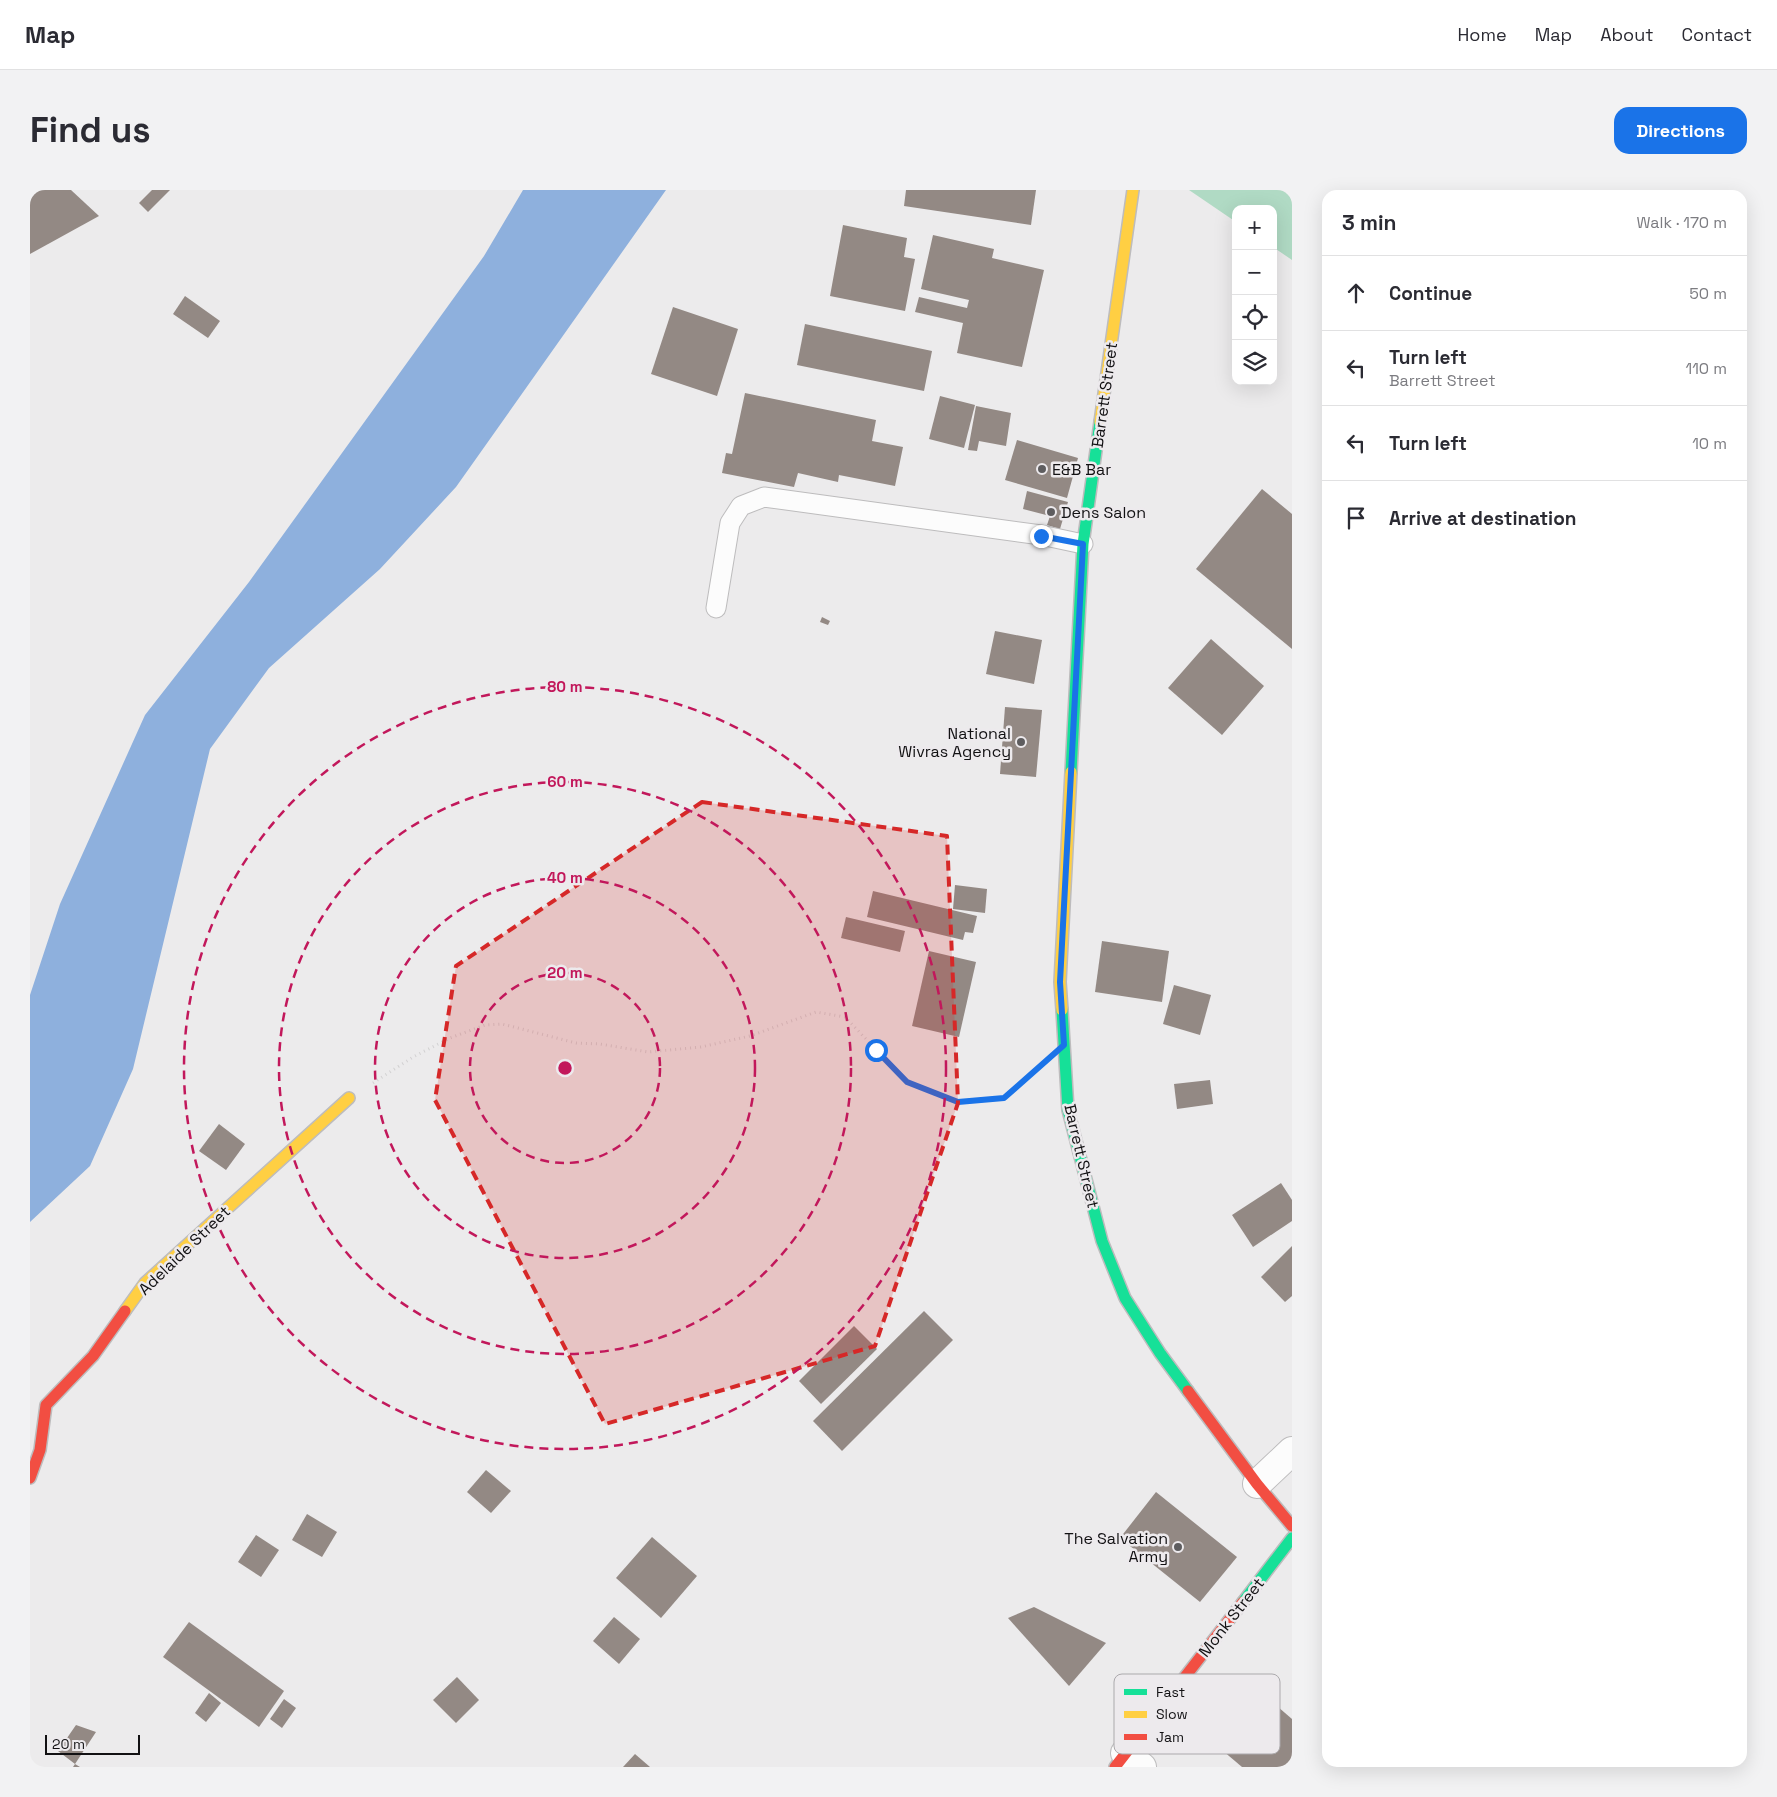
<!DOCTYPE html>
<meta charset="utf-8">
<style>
body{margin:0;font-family:"Space Grotesk",sans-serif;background:#f2f2f3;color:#2b2b33}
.controls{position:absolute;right:15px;top:15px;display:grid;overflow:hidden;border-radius:10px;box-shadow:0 5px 20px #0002}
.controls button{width:45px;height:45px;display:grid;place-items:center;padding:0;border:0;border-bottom:1px solid #e1e1e2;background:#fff;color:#2b2b33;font:25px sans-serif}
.scale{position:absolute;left:15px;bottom:12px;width:95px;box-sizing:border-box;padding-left:5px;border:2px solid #121113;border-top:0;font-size:14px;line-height:18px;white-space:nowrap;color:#121113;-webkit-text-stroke:4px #edeaed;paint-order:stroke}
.stop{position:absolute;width:15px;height:15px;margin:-11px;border:4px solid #1a73e8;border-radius:50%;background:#fff}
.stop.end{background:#1a73e8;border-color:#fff;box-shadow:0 1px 5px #0008}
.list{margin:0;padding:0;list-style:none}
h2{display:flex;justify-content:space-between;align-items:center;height:65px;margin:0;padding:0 20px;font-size:21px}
h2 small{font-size:16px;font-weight:400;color:#7c7c81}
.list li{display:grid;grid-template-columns:32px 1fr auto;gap:15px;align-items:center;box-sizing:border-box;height:75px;padding:0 20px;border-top:1px solid #e1e1e2}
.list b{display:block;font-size:19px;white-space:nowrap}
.list p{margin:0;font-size:16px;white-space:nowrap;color:#7c7c81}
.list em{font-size:16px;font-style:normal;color:#7c7c81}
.icon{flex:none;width:28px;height:28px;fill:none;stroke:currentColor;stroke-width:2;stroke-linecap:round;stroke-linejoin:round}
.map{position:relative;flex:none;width:1262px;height:1577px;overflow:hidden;border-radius:15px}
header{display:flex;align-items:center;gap:30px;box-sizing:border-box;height:70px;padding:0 25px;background:#fff;border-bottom:1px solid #e1e1e2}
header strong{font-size:24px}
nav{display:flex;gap:28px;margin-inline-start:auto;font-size:18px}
.intro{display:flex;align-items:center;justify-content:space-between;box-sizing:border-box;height:120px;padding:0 30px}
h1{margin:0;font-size:35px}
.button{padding:12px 22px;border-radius:15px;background:#1a73e8;color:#fff;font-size:18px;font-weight:700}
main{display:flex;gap:30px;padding:0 30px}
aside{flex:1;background:#fff;border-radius:15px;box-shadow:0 5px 20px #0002}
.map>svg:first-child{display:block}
</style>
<header>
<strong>Map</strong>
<nav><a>Home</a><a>Map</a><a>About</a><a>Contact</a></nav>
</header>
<div class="intro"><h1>Find us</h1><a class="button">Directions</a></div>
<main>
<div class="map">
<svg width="1262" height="1577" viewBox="0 0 1262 1577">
<rect width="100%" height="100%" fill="#ecebec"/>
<polygon fill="#b0dac4" points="1159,0 1262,0 1262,70 1243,57 1243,19 1206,19 1206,32"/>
<polygon fill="#8eb0dd" points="493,0 636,0 426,297 350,379 239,478 180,559 103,879 60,976 0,1032 0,805 30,714 115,525 219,392 454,66"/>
<g fill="#938984">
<polygon points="0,0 41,0 69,26 0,64"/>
<polygon points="122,0 140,0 118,22 109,13"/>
<polygon points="876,0 1006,0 1001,35 874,16"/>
<polygon points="813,35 877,48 874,67 885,69 875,121 800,106"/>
<polygon points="903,45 964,59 962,68 1014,80 992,177 927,163 933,133 885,122 889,107 937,118 939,110 891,99"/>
<polygon points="155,106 190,131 178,148 143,124"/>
<polygon points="643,117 708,139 687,206 621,184"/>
<polygon points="775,134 902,161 894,201 767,175"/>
<polygon points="715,203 846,230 842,251 873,257 865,296 809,285 808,292 768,283 764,297 692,283 696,263 702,264"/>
<polygon points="910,206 945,215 934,258 899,249"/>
<polygon points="946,216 981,223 976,256 949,251 947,261 938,260"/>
<polygon points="987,250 1048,268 1037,308 975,290"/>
<polygon points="1232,299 1262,324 1262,459 1166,379"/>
<polygon points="997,301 1038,312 1030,339 1017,335 1020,326 993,319"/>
<polygon points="792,427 800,431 798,435 790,432"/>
<polygon points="965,441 1012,450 1004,494 956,484"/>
<polygon points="1181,449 1234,496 1192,545 1138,498"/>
<polygon points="975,517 1012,520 1006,587 970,584"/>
<polygon points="925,695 957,699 955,723 923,719"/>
<polygon points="843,701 947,726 943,743 935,742 933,750 837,727"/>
<polygon points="816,727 875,741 870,762 811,748"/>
<polygon points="1072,751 1139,761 1132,812 1065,802"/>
<polygon points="899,761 946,772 929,847 882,836"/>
<polygon points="1144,795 1181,805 1170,845 1133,834"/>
<polygon points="1180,890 1183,914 1147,919 1144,894"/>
<polygon points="189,934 215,954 196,980 169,961"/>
<polygon points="1251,993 1262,1010 1262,1031 1223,1057 1202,1025"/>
<polygon points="1262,1056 1262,1106 1255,1112 1231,1087"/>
<polygon points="894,1121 923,1150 812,1261 783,1231"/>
<polygon points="824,1136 847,1159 791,1214 769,1191"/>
<polygon points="456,1280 481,1301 461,1323 437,1302"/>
<polygon points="1126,1302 1207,1367 1170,1412 1090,1348"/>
<polygon points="277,1324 307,1342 292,1367 262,1350"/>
<polygon points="226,1345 249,1360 231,1387 208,1372"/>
<polygon points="622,1347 667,1386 631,1428 586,1388"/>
<polygon points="1004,1417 1076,1453 1039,1496 978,1428"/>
<polygon points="584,1427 610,1449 589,1474 563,1451"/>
<polygon points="159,1432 254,1501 229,1537 133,1467"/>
<polygon points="1210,1484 1262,1529 1262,1577 1212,1577 1166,1538"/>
<polygon points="427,1487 449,1510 426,1533 403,1510"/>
<polygon points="179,1503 191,1513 176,1532 165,1523"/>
<polygon points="254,1509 266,1518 252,1538 240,1529"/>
<polygon points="46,1535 66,1542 45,1574 50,1577 43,1577 45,1574 28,1561"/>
<polygon points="605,1564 620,1577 593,1577"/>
</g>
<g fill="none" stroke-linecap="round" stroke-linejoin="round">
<g stroke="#bdbcbd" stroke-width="21">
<polyline id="lane" points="686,418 700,333 711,316 734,307 1011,345 1053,354"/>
</g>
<g stroke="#bdbcbd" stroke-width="30">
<g id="street">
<polyline points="1227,1294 1262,1261"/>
<polyline points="1095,1563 1112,1577"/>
</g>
</g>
<g stroke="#bdbcbd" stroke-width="14">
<g id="fast">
<polyline points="1041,582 1053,354 1070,232"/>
<polyline points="1032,820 1038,920 1072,1051 1095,1108 1130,1163 1158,1201"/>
<polyline points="1213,1412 1262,1348"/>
</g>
</g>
<g stroke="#bdbcbd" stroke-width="14">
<g id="slow">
<polyline points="1070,232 1103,0"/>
<polyline points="1032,820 1030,792 1041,582"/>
<polyline points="95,1121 115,1093 319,908"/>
</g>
</g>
<g stroke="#bdbcbd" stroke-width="14">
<g id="jam">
<polyline points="1158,1201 1227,1294 1262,1336"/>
<polyline points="0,1288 10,1260 16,1215 63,1166 95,1121"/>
<polyline points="1085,1577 1213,1412"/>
</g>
</g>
<polyline stroke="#d2d1d2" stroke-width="3" stroke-dasharray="1 4" stroke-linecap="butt" points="343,893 383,867 420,848 455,835 472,834 546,853 570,854 618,862 671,857 720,846 786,822 815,827 877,892 928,912 974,908 1006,880"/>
<use href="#lane" stroke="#fcfcfc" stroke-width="19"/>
<use href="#street" stroke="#fcfcfc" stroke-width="28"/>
<use href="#fast" stroke="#16e098" stroke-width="11"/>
<use href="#slow" stroke="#ffcf43" stroke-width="11"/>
<use href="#jam" stroke="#f24e42" stroke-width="11"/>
</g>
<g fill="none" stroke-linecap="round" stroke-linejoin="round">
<polyline stroke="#1a73e8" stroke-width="6" points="846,860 877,892 928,912 974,908 1034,855 1030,792 1053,354 1011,346"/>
</g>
<path fill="#d62828" fill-opacity="0.2" stroke="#d62828" stroke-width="4" stroke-dasharray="10 6" stroke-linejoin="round" d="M 672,612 L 917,646 L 928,913 L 845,1156 L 575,1234 L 405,910 L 426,776 Z"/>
<g fill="none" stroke="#c2185b" stroke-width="2.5" stroke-dasharray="9 6">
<circle cx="535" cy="878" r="95"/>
<circle cx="535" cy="878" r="190"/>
<circle cx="535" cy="878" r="286"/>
<circle cx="535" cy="878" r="381"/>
</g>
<g fill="#5e5d5f" stroke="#edeaed" stroke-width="2">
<circle cx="1012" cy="279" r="5"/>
<circle cx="1021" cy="322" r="5"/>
<circle cx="991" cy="552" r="5"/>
<circle cx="1148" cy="1357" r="5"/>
</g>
<g text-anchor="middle" stroke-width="5" stroke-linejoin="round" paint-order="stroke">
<g font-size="16" fill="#121113" stroke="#edeaed">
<text transform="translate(1074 205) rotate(-82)" y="6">Barrett Street</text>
<text transform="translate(1052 966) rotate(77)" y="6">Barrett Street</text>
<text transform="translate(154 1060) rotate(-44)" y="6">Adelaide Street</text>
<text transform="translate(1201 1427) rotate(-52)" y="6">Monk Street</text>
</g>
<g font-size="16" fill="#121113" stroke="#edeaed" text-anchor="start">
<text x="1022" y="285">E&amp;B Bar</text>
<text x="1031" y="328">Dens Salon</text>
<text x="981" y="549" text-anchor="end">National<tspan x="981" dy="18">Wivras Agency</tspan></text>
<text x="1138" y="1354" text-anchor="end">The Salvation<tspan x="1138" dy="18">Army</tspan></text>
</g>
</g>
<rect x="1084" y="1484" width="166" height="80" rx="8" fill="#edeaed" stroke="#aba9ac" stroke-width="1"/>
<rect x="1094" y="1499" width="23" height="6" fill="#16e098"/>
<rect x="1094" y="1521" width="23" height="7" fill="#ffcf43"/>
<rect x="1094" y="1544" width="23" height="6" fill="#f24e42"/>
<g font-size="14" fill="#121113">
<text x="1126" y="1507">Fast</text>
<text x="1126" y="1529">Slow</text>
<text x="1126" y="1552">Jam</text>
</g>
<circle cx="535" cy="878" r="8" fill="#c2185b" stroke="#edeaed" stroke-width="2.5"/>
<g font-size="15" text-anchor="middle" font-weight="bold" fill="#c2185b" stroke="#edeaed" stroke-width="5" stroke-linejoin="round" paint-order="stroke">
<text x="535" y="502">80 m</text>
<text x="535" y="597">60 m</text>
<text x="535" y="693">40 m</text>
<text x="535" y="788">20 m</text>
</g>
</svg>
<div class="controls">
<button>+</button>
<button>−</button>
<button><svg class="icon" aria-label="locate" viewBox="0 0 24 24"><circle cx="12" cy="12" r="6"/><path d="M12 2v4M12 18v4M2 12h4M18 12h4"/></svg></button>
<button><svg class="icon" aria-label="layers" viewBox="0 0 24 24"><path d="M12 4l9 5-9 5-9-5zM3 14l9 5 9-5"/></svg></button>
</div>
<div class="scale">20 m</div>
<div class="stop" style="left:846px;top:860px"></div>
<div class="stop end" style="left:1011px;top:346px"></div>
</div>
<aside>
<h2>3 min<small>Walk · 170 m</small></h2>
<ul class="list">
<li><svg class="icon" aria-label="ahead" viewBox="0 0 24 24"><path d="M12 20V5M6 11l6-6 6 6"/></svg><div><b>Continue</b></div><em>50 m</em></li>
<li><svg class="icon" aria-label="left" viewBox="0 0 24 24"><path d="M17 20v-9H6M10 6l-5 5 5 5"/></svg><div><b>Turn left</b><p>Barrett Street</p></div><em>110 m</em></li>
<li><svg class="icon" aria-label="left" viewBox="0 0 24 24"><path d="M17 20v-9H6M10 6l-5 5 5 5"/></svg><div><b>Turn left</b></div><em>10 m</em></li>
<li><svg class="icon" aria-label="arrive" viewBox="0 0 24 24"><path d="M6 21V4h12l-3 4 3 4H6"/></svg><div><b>Arrive at destination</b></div></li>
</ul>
</aside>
</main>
